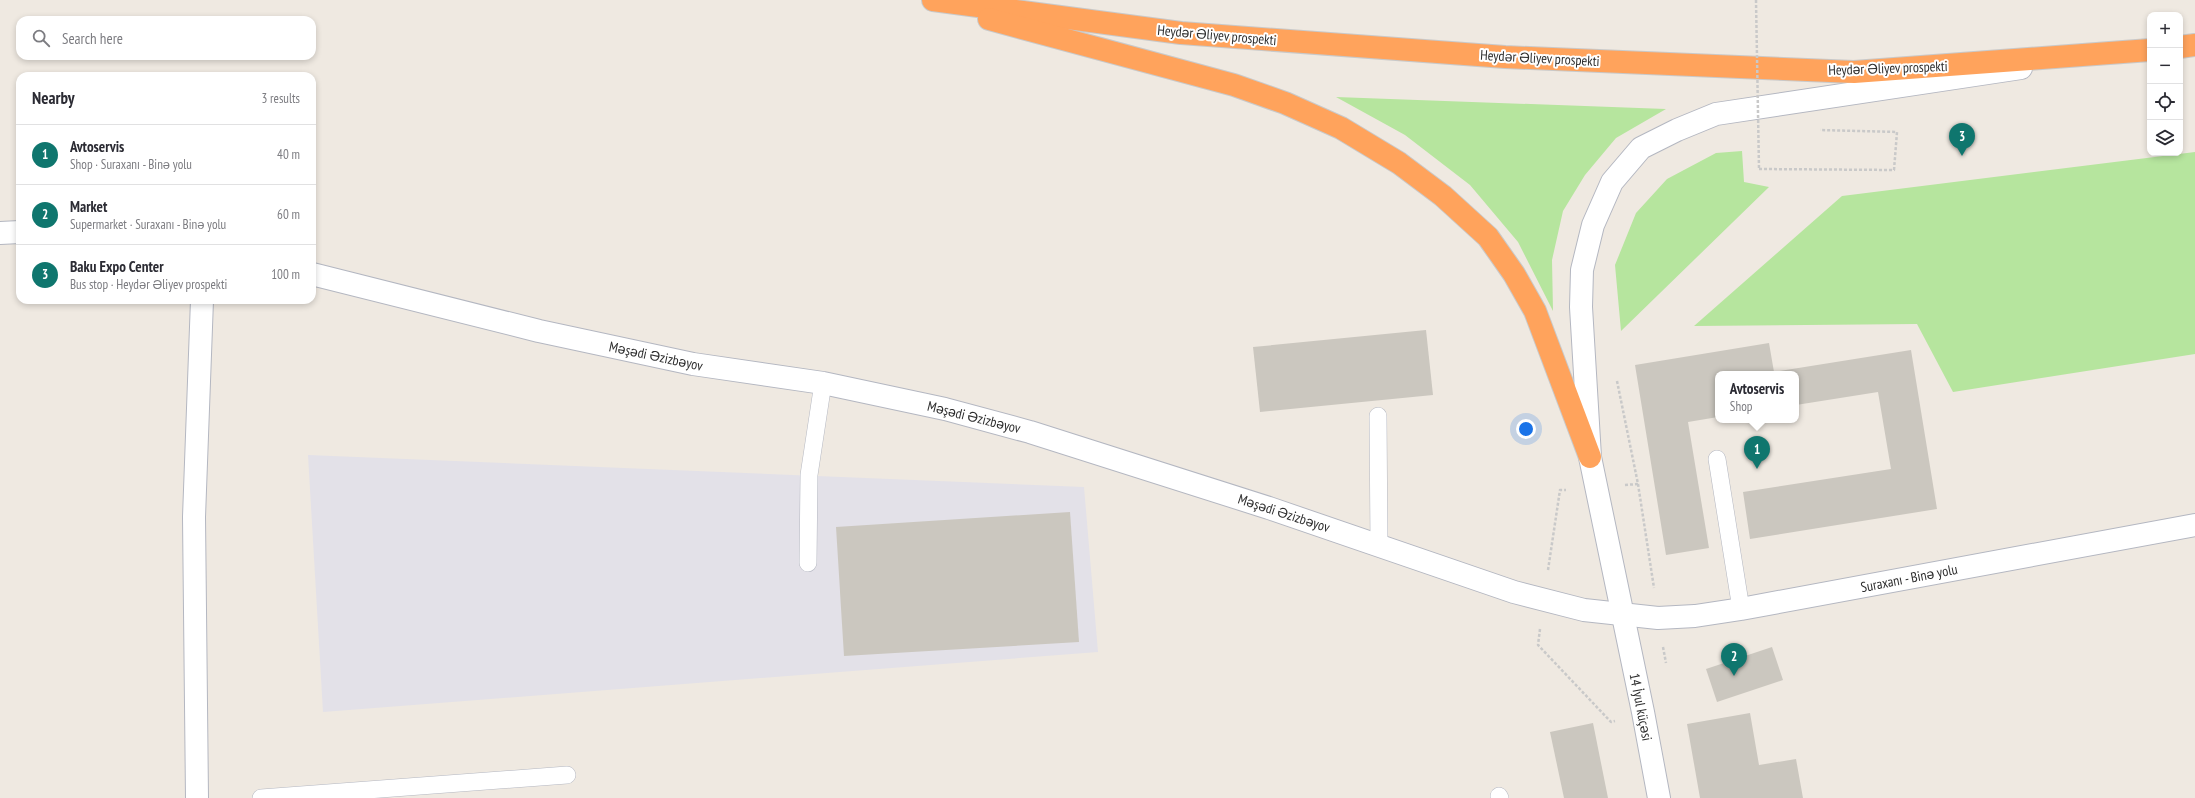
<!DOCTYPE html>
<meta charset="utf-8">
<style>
body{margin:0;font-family:"PT Sans Narrow",sans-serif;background:#f7f7f7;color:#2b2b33}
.controls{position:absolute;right:12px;top:12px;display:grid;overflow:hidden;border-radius:8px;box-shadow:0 2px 6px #0003}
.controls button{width:36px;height:36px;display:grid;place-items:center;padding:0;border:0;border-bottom:1px solid #e1e1e2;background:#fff;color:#2b2b33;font:20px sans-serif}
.you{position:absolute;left:1526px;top:429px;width:14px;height:14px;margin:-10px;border:3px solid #fff;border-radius:50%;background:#1a73e8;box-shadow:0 0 0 6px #1a73e833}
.badge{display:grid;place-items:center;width:26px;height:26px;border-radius:50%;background:#0f766e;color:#fff;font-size:13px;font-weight:700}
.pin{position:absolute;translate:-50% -33px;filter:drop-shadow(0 1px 2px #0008)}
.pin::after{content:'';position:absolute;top:21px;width:14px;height:12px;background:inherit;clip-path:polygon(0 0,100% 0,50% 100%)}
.popup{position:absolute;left:1715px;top:371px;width:84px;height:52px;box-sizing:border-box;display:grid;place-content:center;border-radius:8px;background:#fff;filter:drop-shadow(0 1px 3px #0005);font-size:13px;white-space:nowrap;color:#7c7c81}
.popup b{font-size:15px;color:#2b2b33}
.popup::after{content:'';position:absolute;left:50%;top:100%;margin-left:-8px;border:8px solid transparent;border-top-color:#fff}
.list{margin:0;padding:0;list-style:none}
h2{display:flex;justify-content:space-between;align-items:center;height:52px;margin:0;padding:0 16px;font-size:17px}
h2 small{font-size:13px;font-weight:400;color:#7c7c81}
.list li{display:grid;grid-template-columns:26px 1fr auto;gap:12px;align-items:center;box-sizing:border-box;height:60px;padding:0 16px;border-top:1px solid #e1e1e2}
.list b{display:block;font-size:15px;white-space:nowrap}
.list p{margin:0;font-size:13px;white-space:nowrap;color:#7c7c81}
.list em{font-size:13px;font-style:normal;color:#7c7c81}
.icon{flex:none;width:22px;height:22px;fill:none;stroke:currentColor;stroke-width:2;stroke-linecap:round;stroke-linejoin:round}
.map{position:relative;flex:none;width:2195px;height:798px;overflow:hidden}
.search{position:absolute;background:#fff;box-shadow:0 2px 6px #0003;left:16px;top:16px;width:300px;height:44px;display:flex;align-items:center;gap:10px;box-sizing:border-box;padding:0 14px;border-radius:12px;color:#7c7c81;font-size:15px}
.panel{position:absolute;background:#fff;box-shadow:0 2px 6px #0003;left:16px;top:72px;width:300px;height:232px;border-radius:12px}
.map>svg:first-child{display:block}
</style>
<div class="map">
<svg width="2195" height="798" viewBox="0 0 2195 798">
<rect width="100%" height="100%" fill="#efe9e1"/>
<polygon fill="#e3e1e8" points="308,455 1084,487 1098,652 323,712"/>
<g fill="#b6e59e">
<polygon points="1336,97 1666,109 1616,138 1585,175 1563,211 1552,260 1553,311 1518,242 1470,185 1405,135"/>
<polygon points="1742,151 1744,182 1769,187 1621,331 1615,265 1636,213 1667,179 1716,153"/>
<polygon points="2195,152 2195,354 1953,392 1917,324 1694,326 1842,196"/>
</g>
<g fill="#cbc7bf">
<polygon points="1426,330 1433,395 1260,412 1253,347"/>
<polygon points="1769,343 1774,372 1911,350 1937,509 1750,539 1743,492 1891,469 1878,392 1796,405 1796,374 1718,374 1718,417 1688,422 1709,548 1666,555 1635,365"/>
<polygon points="1070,512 1079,642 844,656 836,527"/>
<polygon points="1772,647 1783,680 1717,702 1706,669"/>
<polygon points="1750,713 1759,765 1796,759 1803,798 1700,798 1687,724"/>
<polygon points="1593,723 1608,798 1564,798 1550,732"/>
</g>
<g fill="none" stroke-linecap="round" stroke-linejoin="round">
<g stroke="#b4b7c1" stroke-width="18">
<g id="service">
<polyline points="1378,416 1379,545"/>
<polyline points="1717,459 1741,609"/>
<polyline points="808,563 809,475 823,383"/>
<polyline points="1499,796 1500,798"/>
<polyline points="261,798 567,775"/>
</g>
</g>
<g stroke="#b4b7c1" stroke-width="24">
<polyline id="minor" points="197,798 194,517 202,300"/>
</g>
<g stroke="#b4b7c1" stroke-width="24">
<g id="tertiary">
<polyline points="0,233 20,232"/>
<polyline points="312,274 539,331 693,364 823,383 945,409 1030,432 1269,508 1514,592 1584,610 1658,618 1695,616 1741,609 2195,525"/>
<polyline points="1659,798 1643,712 1590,457 1581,307 1582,270 1593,225 1612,182 1641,148 1677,130 1716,114 2021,68"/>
</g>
</g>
<g stroke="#c9c9c9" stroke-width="24">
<g id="motorway">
<polyline points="933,0 1181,33 1505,57 1854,72 2150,50"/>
<polyline points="989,19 1234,85 1285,103 1341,128 1399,163 1443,196 1488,237 1514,274 1535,311 1590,457"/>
<polyline points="2180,47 2195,45"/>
</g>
</g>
<g stroke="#c9c9c9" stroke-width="2.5" stroke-dasharray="3 2" stroke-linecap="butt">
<polyline points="1759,169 1894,170 1897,132 1820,130"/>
<polyline points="1617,381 1638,484 1654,588"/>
<polyline points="1625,485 1638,484"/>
<polyline points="1548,570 1560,490 1566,490"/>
<polyline points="1540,629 1538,645 1611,722 1615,721"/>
<polyline points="1663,647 1666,663"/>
</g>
<use href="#service" stroke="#fff" stroke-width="17"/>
<use href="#minor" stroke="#fff" stroke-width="22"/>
<use href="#tertiary" stroke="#fff" stroke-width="22"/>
<use href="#motorway" stroke="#ffa35c" stroke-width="22"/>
<polyline stroke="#c9c9c9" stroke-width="2.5" stroke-dasharray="3 2" stroke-linecap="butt" points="1756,0 1759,169"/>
</g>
<g text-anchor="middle" stroke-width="4" stroke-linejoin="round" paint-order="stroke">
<g font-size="14" fill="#2e2e2e" stroke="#fff">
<text transform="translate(1217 35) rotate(5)" y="5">Heydər Əliyev prospekti</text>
<text transform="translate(1540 58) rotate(3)" y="5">Heydər Əliyev prospekti</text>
<text transform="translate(1888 68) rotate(-2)" y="5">Heydər Əliyev prospekti</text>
<text transform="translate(656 356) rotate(12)" y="5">Məşədi Əzizbəyov</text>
<text transform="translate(974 417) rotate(14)" y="5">Məşədi Əzizbəyov</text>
<text transform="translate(1284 513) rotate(18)" y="5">Məşədi Əzizbəyov</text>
<text transform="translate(1909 578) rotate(-11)" y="5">Suraxanı - Binə yolu</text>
<text transform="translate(1641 707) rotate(79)" y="5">14 İyul küçəsi</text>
</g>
</g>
</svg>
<div class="controls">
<button>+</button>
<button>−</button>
<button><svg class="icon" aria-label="locate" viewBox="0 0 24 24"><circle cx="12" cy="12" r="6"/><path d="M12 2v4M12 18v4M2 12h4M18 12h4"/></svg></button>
<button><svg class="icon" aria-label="layers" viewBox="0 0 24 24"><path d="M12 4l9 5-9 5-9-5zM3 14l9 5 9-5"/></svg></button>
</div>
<div class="you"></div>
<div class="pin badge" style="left:1757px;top:469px">1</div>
<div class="popup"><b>Avtoservis</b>Shop</div>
<div class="pin badge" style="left:1734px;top:676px">2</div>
<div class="pin badge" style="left:1962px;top:156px">3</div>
<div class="search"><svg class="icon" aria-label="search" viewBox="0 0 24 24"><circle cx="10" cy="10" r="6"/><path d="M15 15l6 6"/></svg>Search here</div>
<section class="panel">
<h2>Nearby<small>3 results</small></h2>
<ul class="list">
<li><span class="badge">1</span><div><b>Avtoservis</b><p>Shop · Suraxanı - Binə yolu</p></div><em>40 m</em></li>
<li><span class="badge">2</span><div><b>Market</b><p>Supermarket · Suraxanı - Binə yolu</p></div><em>60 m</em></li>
<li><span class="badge">3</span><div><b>Baku Expo Center</b><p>Bus stop · Heydər Əliyev prospekti</p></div><em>100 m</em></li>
</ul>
</section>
</div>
